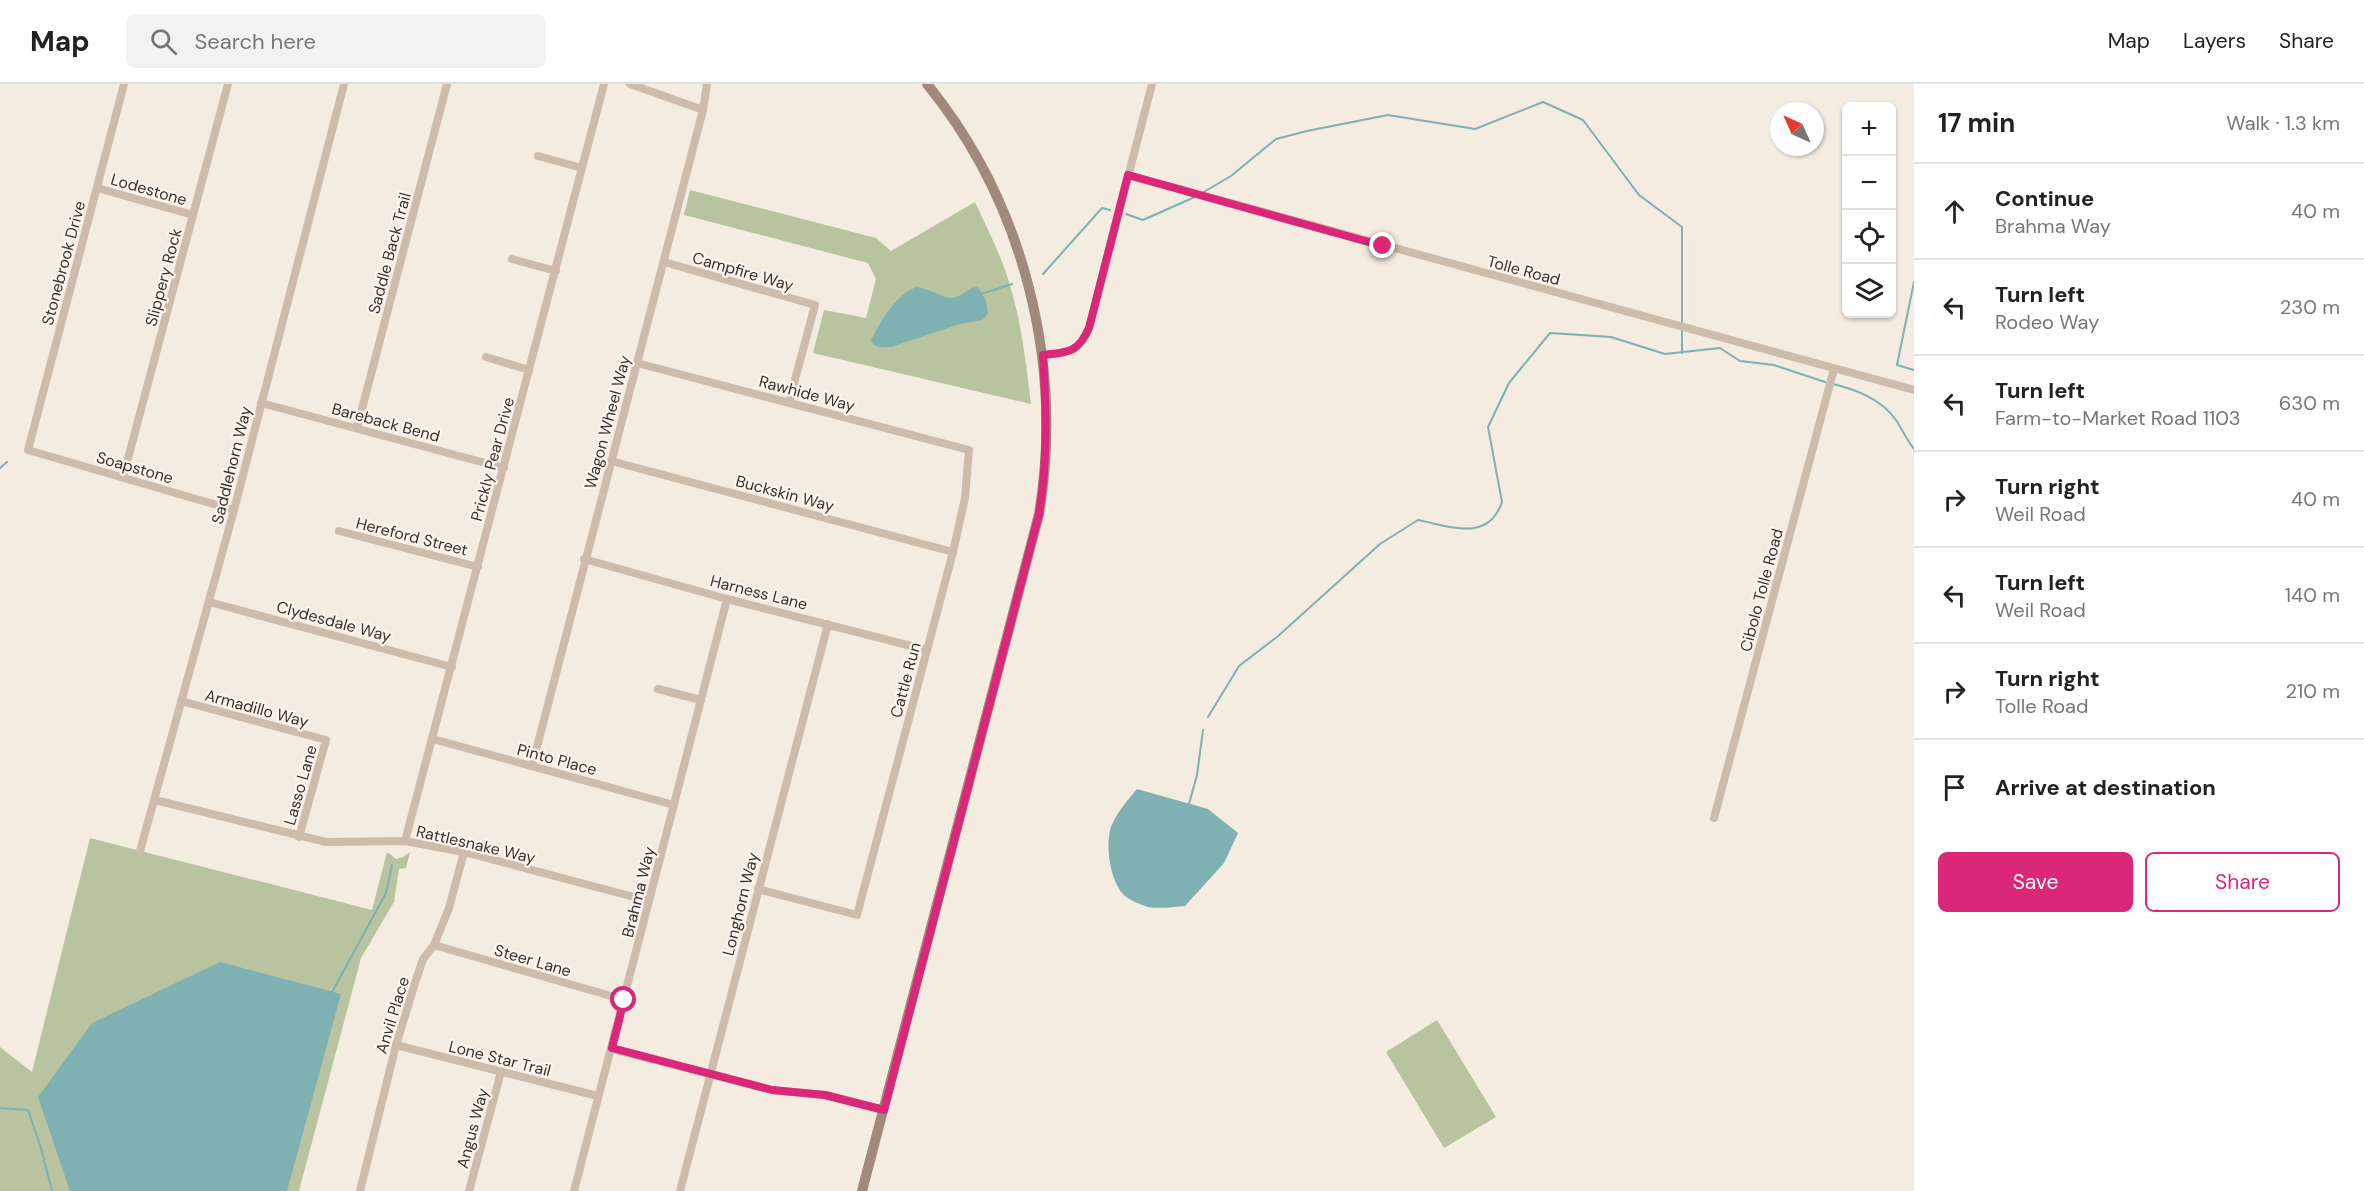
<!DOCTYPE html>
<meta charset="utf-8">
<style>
body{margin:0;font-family:"DM Sans",sans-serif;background:#f2f2f2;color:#222}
.controls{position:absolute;right:18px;top:18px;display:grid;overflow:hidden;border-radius:9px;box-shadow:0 2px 4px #0004}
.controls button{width:54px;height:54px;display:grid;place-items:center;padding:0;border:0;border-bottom:2px solid #e0e0e0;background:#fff;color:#222;font:30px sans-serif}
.compass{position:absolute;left:1770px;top:18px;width:54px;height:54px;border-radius:50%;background:#fff;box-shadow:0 2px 4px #0004;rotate:315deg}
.stop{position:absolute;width:18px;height:18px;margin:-14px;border:4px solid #db2777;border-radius:50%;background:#fff}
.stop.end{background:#db2777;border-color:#fff;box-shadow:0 2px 6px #0008}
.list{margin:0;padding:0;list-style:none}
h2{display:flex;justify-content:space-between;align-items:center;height:78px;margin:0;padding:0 24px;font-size:26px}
h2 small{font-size:20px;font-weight:400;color:#767676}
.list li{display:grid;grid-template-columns:39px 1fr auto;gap:18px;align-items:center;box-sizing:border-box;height:96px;padding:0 24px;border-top:2px solid #e0e0e0}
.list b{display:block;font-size:22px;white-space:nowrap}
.list p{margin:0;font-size:20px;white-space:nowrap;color:#767676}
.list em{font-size:20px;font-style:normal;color:#767676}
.actions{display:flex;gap:12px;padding:18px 24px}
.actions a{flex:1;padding:14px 0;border:2px solid #db2777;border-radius:9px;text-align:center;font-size:21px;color:#db2777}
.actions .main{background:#db2777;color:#fff}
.icon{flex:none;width:33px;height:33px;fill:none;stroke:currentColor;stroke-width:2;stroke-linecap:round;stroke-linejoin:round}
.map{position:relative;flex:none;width:1914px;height:1107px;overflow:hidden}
header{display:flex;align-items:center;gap:36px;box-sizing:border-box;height:84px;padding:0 30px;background:#fff;border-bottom:2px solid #e0e0e0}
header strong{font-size:28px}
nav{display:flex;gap:33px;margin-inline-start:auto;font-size:21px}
.search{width:420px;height:54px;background:#f2f2f2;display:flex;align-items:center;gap:15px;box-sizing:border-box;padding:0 21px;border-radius:9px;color:#767676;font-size:22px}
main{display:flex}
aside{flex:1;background:#fff}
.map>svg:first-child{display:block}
</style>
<header>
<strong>Map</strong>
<div class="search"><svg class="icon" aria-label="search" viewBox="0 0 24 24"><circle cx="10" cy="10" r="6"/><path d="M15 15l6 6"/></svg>Search here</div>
<nav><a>Map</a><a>Layers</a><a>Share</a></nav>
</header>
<main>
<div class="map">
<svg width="1914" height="1107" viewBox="0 0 1914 1107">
<rect width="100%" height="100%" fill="#f4ebe1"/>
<g fill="#b8c4a0">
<path d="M 690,106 L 876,154 L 891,167 L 975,118 C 988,146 1003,175 1011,205 C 1022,242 1026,281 1031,320 L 813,269 L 824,226 L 866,234 L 876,195 L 868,179 L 684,131 Z"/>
<polygon points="90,754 372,826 387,768 396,775 403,773 410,768 406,784 399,785 394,818 361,874 299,1107 0,1107 0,963 32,988"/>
<polygon points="1437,936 1496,1033 1444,1064 1386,968"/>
</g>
<g fill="#7fb0b2">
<path d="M 916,203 C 929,204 945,215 952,214 C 963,213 967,203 978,203 L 986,217 L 988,230 L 982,236 L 960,240 L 891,263 L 878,263 L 873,260 L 871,256 C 883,234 893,214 916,203 Z"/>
<path d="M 1137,705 L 1208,725 L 1238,749 L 1224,779 L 1185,822 C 1173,823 1160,825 1148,823 C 1141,821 1127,815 1123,810 C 1110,796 1105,761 1111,743 C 1117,728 1127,717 1137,705 Z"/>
<polygon points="220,878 341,910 287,1107 70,1107 38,1013 92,939"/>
</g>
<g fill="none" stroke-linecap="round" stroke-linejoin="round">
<g stroke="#7fb0b2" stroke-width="2">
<polyline points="1202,109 1231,92 1276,55 1307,47 1388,31 1475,45 1543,18 1583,36 1639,111 1682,143 1682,269"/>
<polyline points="1126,130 1143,136 1197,112"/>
<polyline points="1043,190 1102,124 1110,126"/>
<polyline points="1914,198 1897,281 1914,286"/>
<polyline points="981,210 1012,200"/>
<path d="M 1833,300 C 1857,306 1881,315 1896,336 C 1902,345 1907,356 1914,365"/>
<polyline points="0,384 7,378"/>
<path d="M 1208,633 L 1239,582 L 1277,553 L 1380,460 L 1418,436 C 1449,442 1488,459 1502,418 L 1488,343 L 1509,299 L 1550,249 L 1611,253 L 1665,270 L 1720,264 L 1740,277 L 1774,281 L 1828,299"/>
<polyline points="1189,720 1197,691 1203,646"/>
<polyline points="331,910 386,809 392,781"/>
<polyline points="0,1024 28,1026 41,1064 52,1107"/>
</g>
<g stroke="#cdbbac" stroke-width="8">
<polyline points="124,0 28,366 234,426"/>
<polyline points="630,0 703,26"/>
<polyline points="538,72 582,84"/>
<polyline points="1128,91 1914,306"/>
<polyline points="97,104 193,131"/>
<polyline points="512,175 556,187"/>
<polyline points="664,178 815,221 789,318"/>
<path d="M 1043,271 C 1068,268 1078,269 1089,244 L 1152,0"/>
<polyline points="486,273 529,286"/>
<polyline points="637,279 969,366 965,414 953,468 857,831 758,805"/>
<polyline points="261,319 504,384"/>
<polyline points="357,344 447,0"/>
<polyline points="611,377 953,468"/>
<polyline points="123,393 228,0"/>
<polyline points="339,447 478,483"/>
<polyline points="584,475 727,515 927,566"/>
<polyline points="209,518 452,583"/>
<polyline points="658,605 701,616"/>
<polyline points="181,617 326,656 299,753"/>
<polyline points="433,655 674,721"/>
<polyline points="532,682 703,26 707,0"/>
<polyline points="155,716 326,758 405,757 464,768 649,817"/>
<polyline points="1714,734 1834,285"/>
<polyline points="405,757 604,0"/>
<polyline points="140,767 234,426 344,0"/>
<polyline points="434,861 625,916"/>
<polyline points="396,961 598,1012"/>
<polyline points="612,965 772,1006 825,1011 884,1026"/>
<polyline points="360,1107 396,961 415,899 423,875 434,861 449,824 464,768"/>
<polyline points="469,1107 501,988"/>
<polyline points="574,1107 727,515"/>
<polyline points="680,1107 828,540"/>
</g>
<path stroke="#a18a7d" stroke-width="10" d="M 862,1107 L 1039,430 C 1064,279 1024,119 927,0"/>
</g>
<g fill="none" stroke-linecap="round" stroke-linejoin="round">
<path stroke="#db2777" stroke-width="8" d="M 624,916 L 612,964 L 772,1006 L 825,1011 L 884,1026 L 1039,430 C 1048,377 1046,324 1043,271 C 1068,268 1078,269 1089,244 L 1128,91 L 1383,162"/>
</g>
<g text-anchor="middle" stroke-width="4.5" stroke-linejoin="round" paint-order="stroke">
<g font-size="16" fill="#3b302b" stroke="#fbf5ee">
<text transform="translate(149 105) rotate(16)" y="6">Lodestone</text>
<text transform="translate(389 169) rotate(-75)" y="6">Saddle Back Trail</text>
<text transform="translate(63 179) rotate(-75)" y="6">Stonebrook Drive</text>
<text transform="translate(1524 186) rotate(15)" y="6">Tolle Road</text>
<text transform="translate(743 187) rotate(16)" y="6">Campfire Way</text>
<text transform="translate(163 193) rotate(-75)" y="6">Slippery Rock</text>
<text transform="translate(807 309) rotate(15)" y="6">Rawhide Way</text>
<text transform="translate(386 338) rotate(15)" y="6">Bareback Bend</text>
<text transform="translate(607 338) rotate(-75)" y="6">Wagon Wheel Way</text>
<text transform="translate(492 375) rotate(-75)" y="6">Prickly Pear Drive</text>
<text transform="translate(231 381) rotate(-76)" y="6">Saddlehorn Way</text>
<text transform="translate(135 383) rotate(16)" y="6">Soapstone</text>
<text transform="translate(785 409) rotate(15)" y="6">Buckskin Way</text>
<text transform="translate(412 452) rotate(14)" y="6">Hereford Street</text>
<text transform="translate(1761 506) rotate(-75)" y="6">Cibolo Tolle Road</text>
<text transform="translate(759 508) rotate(14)" y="6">Harness Lane</text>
<text transform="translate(334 537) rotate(15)" y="6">Clydesdale Way</text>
<text transform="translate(905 596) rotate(-75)" y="6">Cattle Run</text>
<text transform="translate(257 624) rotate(15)" y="6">Armadillo Way</text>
<text transform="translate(557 675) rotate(15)" y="6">Pinto Place</text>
<text transform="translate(300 701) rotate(-74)" y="6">Lasso Lane</text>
<text transform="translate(476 760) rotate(13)" y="6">Rattlesnake Way</text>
<text transform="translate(638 808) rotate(-76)" y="6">Brahma Way</text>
<text transform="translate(740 820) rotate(-76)" y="6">Longhorn Way</text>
<text transform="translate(533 876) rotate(16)" y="6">Steer Lane</text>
<text transform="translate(392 931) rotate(-73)" y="6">Anvil Place</text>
<text transform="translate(500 974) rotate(14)" y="6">Lone Star Trail</text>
<text transform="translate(472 1044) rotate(-75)" y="6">Angus Way</text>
</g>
</g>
</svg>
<div class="controls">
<button>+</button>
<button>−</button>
<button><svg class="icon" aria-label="locate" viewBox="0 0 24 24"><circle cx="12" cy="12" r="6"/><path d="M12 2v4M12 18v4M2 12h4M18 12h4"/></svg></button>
<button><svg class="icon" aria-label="layers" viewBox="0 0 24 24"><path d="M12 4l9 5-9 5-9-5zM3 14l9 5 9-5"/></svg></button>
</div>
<svg class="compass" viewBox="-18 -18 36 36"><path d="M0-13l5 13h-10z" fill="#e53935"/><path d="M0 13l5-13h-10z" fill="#767676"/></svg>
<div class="stop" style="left:624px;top:916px"></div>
<div class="stop end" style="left:1383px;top:162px"></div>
</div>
<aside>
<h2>17 min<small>Walk · 1.3 km</small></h2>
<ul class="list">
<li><svg class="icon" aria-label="ahead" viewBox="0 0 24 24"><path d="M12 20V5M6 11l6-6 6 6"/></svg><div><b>Continue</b><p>Brahma Way</p></div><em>40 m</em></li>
<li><svg class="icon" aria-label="left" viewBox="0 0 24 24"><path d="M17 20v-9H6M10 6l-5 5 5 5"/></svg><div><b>Turn left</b><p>Rodeo Way</p></div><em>230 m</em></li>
<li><svg class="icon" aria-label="left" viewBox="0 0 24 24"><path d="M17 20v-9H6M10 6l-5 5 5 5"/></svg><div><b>Turn left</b><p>Farm-to-Market Road 1103</p></div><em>630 m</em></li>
<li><svg class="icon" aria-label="right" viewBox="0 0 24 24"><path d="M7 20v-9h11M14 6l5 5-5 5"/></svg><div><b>Turn right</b><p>Weil Road</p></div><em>40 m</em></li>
<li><svg class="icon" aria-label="left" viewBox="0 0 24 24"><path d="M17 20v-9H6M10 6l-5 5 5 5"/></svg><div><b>Turn left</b><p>Weil Road</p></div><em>140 m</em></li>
<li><svg class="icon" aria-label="right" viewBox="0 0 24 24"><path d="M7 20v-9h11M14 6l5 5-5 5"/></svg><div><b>Turn right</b><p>Tolle Road</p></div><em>210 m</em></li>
<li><svg class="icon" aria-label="arrive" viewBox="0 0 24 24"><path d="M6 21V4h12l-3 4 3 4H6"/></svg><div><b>Arrive at destination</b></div></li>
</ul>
<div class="actions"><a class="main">Save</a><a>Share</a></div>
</aside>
</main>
